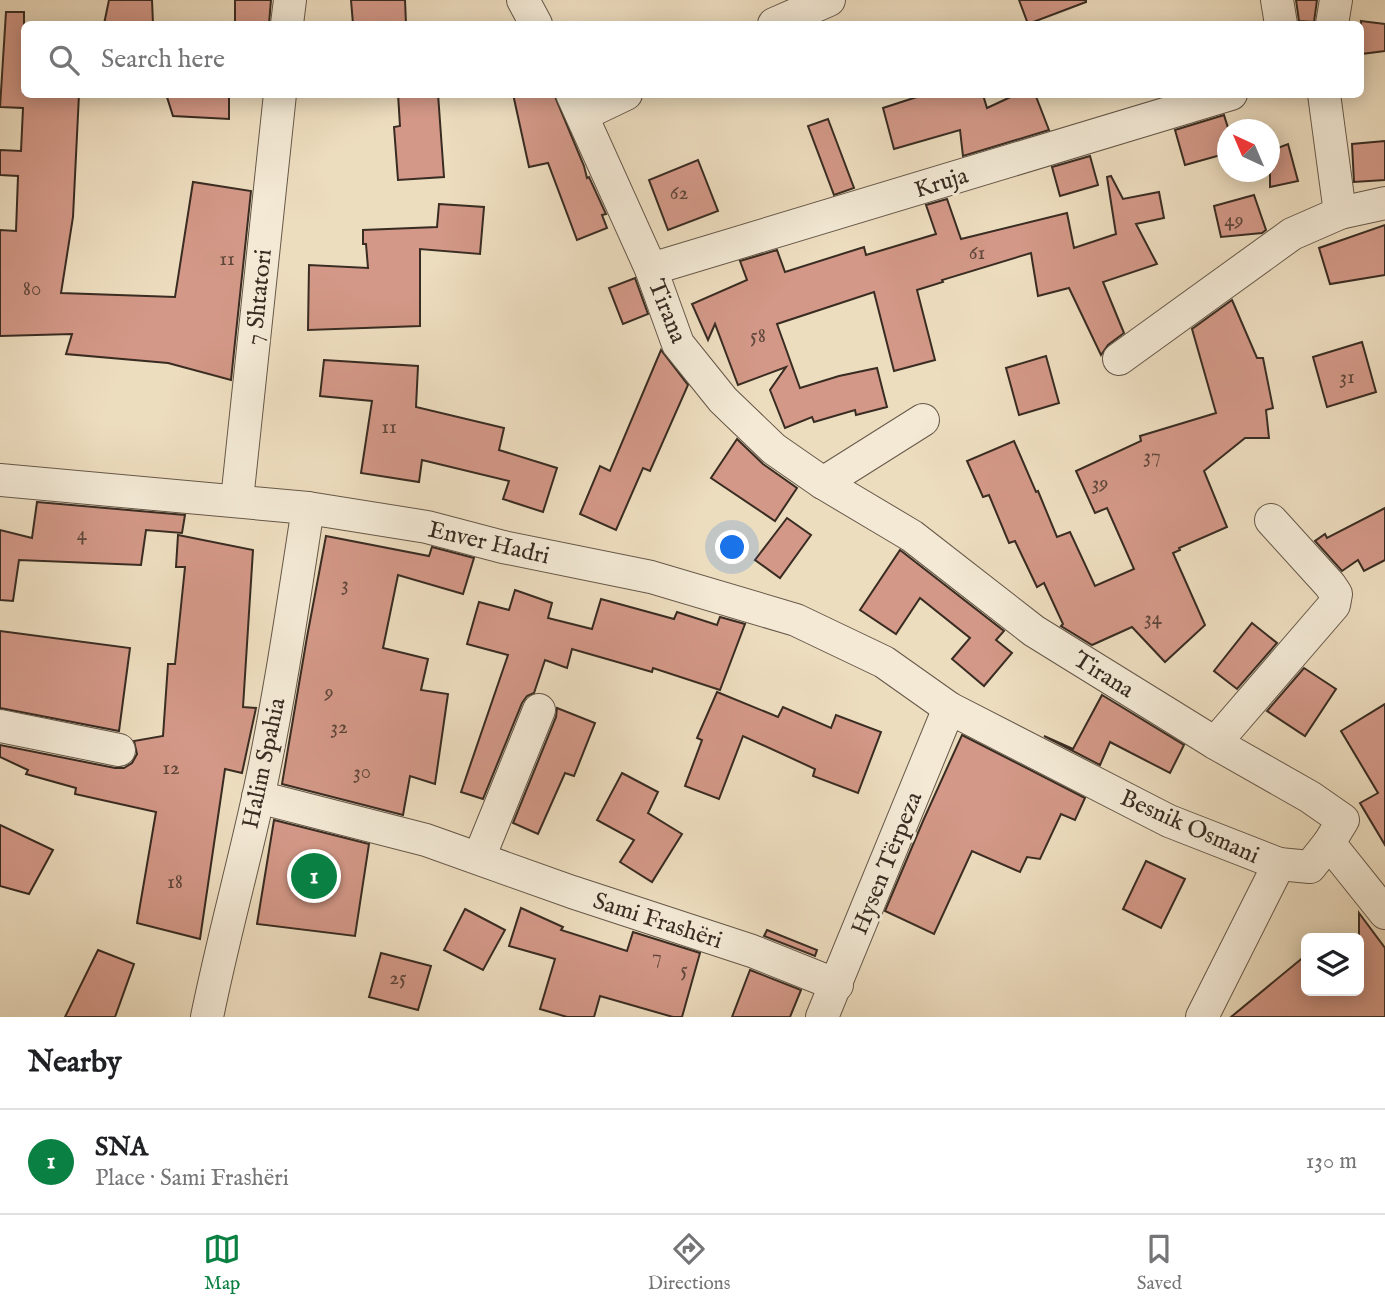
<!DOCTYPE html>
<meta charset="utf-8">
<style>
body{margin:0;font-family:"IM FELL English",serif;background:#f6f6f6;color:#202124}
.controls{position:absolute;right:21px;bottom:21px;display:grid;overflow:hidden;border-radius:10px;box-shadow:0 4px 18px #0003}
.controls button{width:63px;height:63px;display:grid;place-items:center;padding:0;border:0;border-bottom:2px solid #e0e0e0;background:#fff;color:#202124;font:35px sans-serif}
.compass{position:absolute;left:1217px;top:119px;width:63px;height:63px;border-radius:50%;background:#fff;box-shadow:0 4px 18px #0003;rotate:316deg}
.you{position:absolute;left:733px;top:548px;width:24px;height:24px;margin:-18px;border:5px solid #fff;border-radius:50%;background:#1a73e8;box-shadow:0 0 0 10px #1a73e833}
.badge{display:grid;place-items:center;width:46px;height:46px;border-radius:50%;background:#0b8043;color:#fff;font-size:23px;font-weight:700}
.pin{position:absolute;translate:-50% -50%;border:4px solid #fff;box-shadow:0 2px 7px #0006}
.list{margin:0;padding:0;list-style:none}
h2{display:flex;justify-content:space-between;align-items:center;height:91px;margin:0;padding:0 28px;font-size:30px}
h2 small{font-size:23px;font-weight:400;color:#757577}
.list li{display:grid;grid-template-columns:46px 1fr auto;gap:21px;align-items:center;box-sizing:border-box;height:105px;padding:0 28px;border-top:2px solid #e0e0e0}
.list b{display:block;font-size:26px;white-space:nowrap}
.list p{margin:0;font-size:23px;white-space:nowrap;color:#757577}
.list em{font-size:23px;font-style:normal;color:#757577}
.icon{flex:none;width:38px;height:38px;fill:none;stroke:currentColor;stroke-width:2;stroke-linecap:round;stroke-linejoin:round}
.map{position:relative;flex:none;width:1385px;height:1017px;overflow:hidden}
.search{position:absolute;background:#fff;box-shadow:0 4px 18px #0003;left:21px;right:21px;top:21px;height:77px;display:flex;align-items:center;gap:18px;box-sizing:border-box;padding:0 24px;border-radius:10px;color:#757577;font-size:26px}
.sheet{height:196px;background:#fff}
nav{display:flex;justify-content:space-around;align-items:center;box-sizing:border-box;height:98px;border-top:2px solid #e0e0e0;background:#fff;font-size:19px;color:#757577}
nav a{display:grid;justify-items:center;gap:4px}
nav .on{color:#0b8043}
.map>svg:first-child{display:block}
</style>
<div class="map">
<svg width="1385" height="1017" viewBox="0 0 1385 1017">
<rect width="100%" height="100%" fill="#edddbf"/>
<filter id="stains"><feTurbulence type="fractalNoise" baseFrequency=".00286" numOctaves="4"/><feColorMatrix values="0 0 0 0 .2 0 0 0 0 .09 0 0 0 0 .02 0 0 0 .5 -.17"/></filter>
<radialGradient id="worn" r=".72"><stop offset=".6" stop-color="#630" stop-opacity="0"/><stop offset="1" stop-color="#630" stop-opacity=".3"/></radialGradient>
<g fill="#d39887" stroke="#392c22" stroke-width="2">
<polygon points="109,0 152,0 153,24 104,24"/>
<polygon points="235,0 271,0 269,24 235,24"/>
<polygon points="351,0 405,0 406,24 353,24"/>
<polygon points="1019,0 1086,0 1086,2 1028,24"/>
<polygon points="1296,0 1317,0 1314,22 1299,21"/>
<polygon points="6,12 24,12 24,94 79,94 73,217 61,293 175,297 193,182 251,191 231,380 168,363 66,354 72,334 0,336 0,230 16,231 18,176 0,175 0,150 21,151 23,108 0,107"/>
<polygon points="1361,21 1385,24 1385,51 1361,54"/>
<polygon points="166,94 229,94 229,119 173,116"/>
<polygon points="398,94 438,94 444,177 398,180 394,127 400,126"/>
<polygon points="513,94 554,94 584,166 587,178 589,177 606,214 602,215 607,228 577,240 548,163 529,167"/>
<polygon points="926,94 983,95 987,108 1017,94 1035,94 1049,130 963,156 960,130 894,149 883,108"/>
<polygon points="1224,115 1228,128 1228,153 1185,165 1175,130"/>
<polygon points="828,119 854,188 834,195 808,126"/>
<polygon points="1385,141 1385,180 1354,182 1352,144"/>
<polygon points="1288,144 1298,181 1270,187 1270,151"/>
<polygon points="1090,156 1098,185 1060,196 1052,167"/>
<polygon points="698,160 718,211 668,230 649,180"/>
<polygon points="1111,176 1123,199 1159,192 1164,218 1136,224 1157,264 1103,282 1124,333 1108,345 1101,355 1069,288 1038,296 1031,253 942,280 943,282 917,290 935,360 894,371 874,292 777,324 800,388 839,376 877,368 887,407 856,415 855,410 814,422 812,417 785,428 770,390 786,367 738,385 715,324 708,340 692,304 747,280 740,261 777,250 785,272 864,247 866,255 936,234 926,205 947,199 961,239 1067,213 1074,248 1116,234 1107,177"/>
<polygon points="1254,195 1266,230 1262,233 1221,237 1214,206"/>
<polygon points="439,204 484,207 480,254 420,249 420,326 308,330 309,265 368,268 366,244 363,244 363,230 437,227"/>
<polygon points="1385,225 1385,275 1330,284 1319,248"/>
<polygon points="635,278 648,314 623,324 609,288"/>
<polygon points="1232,300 1257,358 1263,358 1273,408 1266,410 1269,438 1245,438 1204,471 1227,527 1179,548 1180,550 1173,553 1205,625 1165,662 1132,627 1092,645 1061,626 1063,624 1044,583 1037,587 1015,541 1009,543 989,495 983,497 967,461 1014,441 1036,492 1038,491 1057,537 1070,532 1095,586 1134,569 1107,508 1095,513 1076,471 1141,441 1140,436 1216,413 1192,329"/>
<polygon points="1362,342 1376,392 1327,407 1313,357"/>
<polygon points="661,350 688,385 650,471 643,468 616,530 580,514 600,466 610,471"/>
<polygon points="1046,356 1059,403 1019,415 1006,368"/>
<polygon points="324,360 418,366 416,407 504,428 499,450 557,468 543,512 503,499 509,481 422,460 419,482 361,473 372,401 320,396"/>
<polygon points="737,439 763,464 797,488 775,521 711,478"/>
<polygon points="37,502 185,515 182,533 146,530 141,565 19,560 13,601 0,600 0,530 32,538"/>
<polygon points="1385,508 1385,560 1364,571 1358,560 1342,571 1315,541 1325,534 1327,538"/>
<polygon points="787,518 811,535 780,578 755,560"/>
<polygon points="178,535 253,550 243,707 256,708 242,773 225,769 200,939 137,923 156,812 75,794 76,788 26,774 28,770 0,757 0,745 115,768 124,768 132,763 137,754 134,741 163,736 168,664 175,664 185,567 176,567"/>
<polygon points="326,536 429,556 432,547 474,558 463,594 398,575 383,648 428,659 421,690 448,694 435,784 410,776 403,815 282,784 307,637"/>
<polygon points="900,550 1004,631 996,640 1012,653 984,686 952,659 970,638 920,598 896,634 860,610"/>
<polygon points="515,590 552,603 548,618 592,629 601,599 674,619 677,612 717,625 720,617 745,624 720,690 653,668 652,672 572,649 567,668 545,660 534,693 527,696 522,703 483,799 461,792 508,655 467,644 479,602 509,610"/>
<polygon points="1252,623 1277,643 1237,689 1214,671"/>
<polygon points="0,631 130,648 119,731 0,708"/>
<polygon points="1304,668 1336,689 1305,736 1267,711"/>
<polygon points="717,692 778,717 783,707 831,728 836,715 881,732 858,793 813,776 815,769 743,736 719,799 685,786 702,740 697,738"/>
<polygon points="1102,695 1184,745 1170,773 1110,742 1100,765 1044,736 1073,749"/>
<polygon points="1385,704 1385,845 1360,803 1378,793 1341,731"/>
<polygon points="557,708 595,723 574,776 565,773 538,834 513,823 556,717"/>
<polygon points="962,735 1085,798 1075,820 1061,814 1040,859 1027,857 1020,872 972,851 934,934 885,911 923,821"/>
<polygon points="622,773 658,792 648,813 682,834 652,882 620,862 634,840 597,820"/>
<polygon points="274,820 369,844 355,936 257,924"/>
<polygon points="0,825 53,850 29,894 0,886"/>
<polygon points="1146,861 1185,879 1161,928 1123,909"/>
<polygon points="521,908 563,927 561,930 627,951 633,932 700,953 682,1017 673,1017 600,996 594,1017 567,1017 540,1009 555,959 509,946"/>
<polygon points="465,909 505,930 483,970 444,950"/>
<polygon points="1359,913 1385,948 1385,1017 1231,1017 1306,955 1306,991 1359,991"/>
<polygon points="767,930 817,950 815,956 764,936"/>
<polygon points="98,950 134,964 115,1017 65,1017"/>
<polygon points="381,953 431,966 418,1010 369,997"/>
<polygon points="750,970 801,990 790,1017 732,1017"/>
</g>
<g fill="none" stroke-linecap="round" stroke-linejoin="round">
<g stroke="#665849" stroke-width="34">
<g id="minor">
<polyline points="523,0 536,24"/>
<polyline points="1277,0 1281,24"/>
<polyline points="287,24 290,0"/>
<polyline points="774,24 829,0"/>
<polyline points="1332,24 1336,0"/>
<polyline points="572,94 651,269 678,344 723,400 774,449 823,483 912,536 1034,631 1215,743 1310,797 1343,820 1329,843 1385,913"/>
<polyline points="582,115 626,94"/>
<polyline points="1340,213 1385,203"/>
<polyline points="651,269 1231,94"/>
<polyline points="1119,359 1292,234 1340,213 1324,94"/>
<polyline points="0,480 308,508 427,527 503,547 651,577 796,620 884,662 949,708 1169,821 1279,864 1202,1017"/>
<polyline points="823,483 923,420"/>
<polyline points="237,500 280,94"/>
<polyline points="0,726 119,750"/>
<polyline points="1215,743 1334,605 1336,594 1330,585 1271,520"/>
<polyline points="258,797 426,840 572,892 752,951 837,985"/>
<polyline points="479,858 539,710"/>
<polyline points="1279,864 1310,867 1329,843"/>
<path d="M 207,1017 C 222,943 242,871 258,798 C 279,702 293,605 308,508"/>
<polyline points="822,1017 949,708"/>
</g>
</g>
<use href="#minor" stroke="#f3e9d5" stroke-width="32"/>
</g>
<g text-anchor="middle" stroke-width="6" stroke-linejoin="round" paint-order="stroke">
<g font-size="21" fill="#60473b">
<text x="679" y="199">62</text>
<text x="1234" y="226">49</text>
<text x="977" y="259">61</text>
<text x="227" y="265">11</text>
<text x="32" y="295">80</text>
<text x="758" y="342">58</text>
<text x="1347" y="383">31</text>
<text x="389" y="433">11</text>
<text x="1152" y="462">37</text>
<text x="1100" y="489">39</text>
<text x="82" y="540">4</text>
<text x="345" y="590">3</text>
<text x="1153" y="624">34</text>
<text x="329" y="698">9</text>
<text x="339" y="733">32</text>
<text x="171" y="774">12</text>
<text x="362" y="778">30</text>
<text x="175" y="888">18</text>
<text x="657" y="963">7</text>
<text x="684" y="976">5</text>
<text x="398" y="984">25</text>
</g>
<g font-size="24" fill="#392c22" stroke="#f3e9d5">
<text transform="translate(941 182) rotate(-17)" y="8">Kruja</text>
<text transform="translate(258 297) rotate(-84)" y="8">7 Shtatori</text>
<text transform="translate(668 311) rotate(68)" y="8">Tirana</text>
<text transform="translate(489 542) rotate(13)" y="8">Enver Hadri</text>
<text transform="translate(1104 674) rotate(32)" y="8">Tirana</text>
<text transform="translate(263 763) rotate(-78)" y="8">Halim Spahia</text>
<text transform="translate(1190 826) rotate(24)" y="8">Besnik Osmani</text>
<text transform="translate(886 863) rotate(-68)" y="8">Hysen Tërpeza</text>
<text transform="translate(658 920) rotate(18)" y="8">Sami Frashëri</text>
</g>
</g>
<rect width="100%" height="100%" filter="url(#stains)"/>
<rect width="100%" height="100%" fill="url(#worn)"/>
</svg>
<div class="controls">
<button><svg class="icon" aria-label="layers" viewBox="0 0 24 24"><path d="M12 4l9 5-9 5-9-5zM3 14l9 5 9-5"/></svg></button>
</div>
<svg class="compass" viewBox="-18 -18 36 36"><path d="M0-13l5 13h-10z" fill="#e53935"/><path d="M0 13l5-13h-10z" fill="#757577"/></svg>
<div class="you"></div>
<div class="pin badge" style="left:314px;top:876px">1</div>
<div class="search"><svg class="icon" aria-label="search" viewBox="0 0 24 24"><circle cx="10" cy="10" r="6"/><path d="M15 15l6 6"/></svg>Search here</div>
</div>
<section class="sheet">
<h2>Nearby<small></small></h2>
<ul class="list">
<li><span class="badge">1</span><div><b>SNA</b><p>Place · Sami Frashëri</p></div><em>130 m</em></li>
</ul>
</section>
<nav>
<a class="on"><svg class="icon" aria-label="map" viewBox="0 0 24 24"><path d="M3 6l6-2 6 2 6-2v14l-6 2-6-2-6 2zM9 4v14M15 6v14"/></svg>Map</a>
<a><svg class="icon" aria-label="directions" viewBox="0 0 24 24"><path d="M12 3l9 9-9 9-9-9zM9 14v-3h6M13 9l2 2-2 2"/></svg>Directions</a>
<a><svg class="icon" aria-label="saved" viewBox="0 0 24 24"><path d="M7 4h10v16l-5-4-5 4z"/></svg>Saved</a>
</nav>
